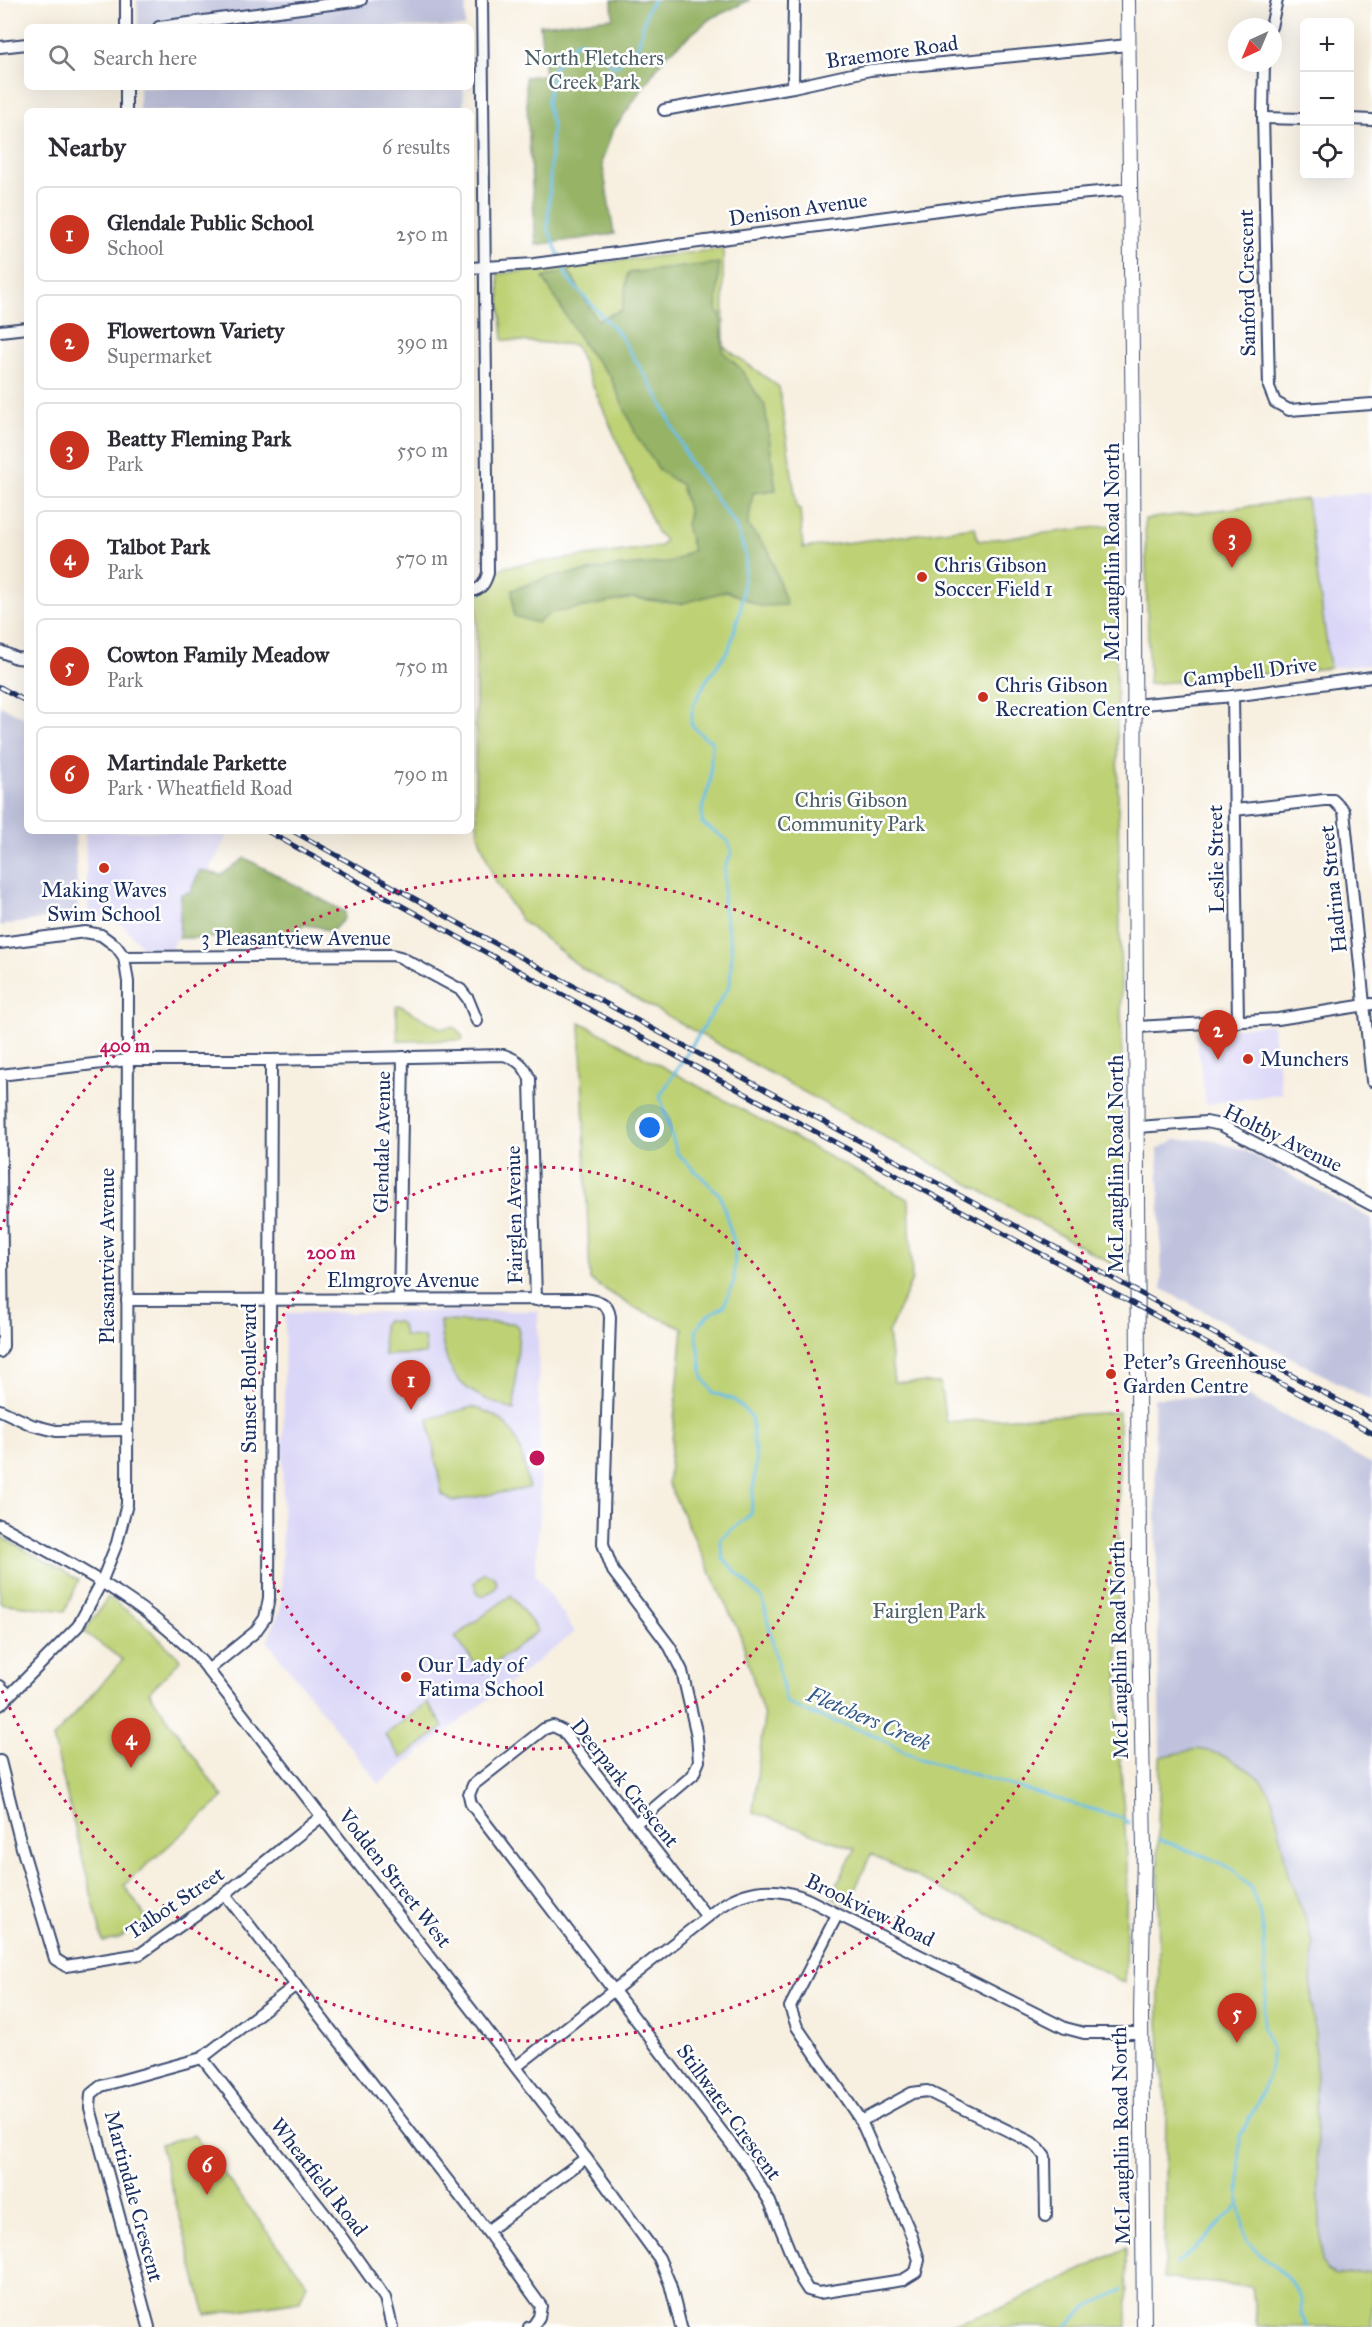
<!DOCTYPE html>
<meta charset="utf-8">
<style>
body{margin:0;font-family:"IM FELL Great Primer",serif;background:#f7f7f7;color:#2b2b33}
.controls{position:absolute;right:18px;top:18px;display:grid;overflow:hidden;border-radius:9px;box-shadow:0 6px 24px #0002}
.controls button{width:54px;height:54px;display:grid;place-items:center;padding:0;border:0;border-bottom:2px solid #e1e1e2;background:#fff;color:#2b2b33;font:30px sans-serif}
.compass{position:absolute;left:1228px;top:18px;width:54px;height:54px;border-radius:50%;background:#fff;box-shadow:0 6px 24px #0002;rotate:224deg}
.you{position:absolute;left:650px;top:1128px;width:21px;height:21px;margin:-15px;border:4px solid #fff;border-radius:50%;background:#1a73e8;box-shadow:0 0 0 9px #1a73e833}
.badge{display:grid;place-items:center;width:39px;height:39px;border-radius:50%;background:#c8321e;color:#fff;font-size:20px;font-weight:700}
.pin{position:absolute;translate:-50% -50px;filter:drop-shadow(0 2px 3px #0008)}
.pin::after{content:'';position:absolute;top:32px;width:21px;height:18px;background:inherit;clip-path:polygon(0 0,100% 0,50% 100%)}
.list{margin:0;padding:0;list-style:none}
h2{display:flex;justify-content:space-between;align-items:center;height:78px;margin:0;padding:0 24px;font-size:26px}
h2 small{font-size:20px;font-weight:400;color:#7c7c81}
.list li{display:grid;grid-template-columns:39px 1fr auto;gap:18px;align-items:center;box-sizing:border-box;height:96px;margin:0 12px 12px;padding:0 12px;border:2px solid #e1e1e2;border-radius:9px}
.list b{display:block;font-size:22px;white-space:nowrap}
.list p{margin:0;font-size:20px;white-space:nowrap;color:#7c7c81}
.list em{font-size:20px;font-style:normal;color:#7c7c81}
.icon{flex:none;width:33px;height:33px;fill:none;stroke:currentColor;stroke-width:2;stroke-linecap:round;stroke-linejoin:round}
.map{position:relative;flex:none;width:1372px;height:2327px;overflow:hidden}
.search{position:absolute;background:#fff;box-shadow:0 6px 24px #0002;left:24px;top:24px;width:450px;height:66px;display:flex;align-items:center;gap:15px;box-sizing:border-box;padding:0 21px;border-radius:9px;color:#7c7c81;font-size:22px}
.panel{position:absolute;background:#fff;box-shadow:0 6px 24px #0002;left:24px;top:108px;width:450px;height:726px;border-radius:9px}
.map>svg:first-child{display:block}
</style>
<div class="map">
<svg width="1372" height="2327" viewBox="0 0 1372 2327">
<rect width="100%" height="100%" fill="#fff"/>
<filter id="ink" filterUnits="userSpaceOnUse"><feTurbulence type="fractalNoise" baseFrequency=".0167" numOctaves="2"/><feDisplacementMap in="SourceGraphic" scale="12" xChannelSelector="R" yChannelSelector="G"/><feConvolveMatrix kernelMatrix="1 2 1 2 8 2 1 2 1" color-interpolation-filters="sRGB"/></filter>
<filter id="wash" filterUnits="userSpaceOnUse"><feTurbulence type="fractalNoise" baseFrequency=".008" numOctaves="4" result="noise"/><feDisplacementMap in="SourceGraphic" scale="24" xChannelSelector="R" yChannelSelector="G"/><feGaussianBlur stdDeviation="1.35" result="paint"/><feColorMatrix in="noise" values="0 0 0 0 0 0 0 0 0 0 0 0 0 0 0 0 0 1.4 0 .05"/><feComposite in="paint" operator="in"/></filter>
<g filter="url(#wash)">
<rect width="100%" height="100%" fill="#f7efdf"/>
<g fill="#dad6f7">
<polygon points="1372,492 1372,664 1330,668 1307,499"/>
<polygon points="85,831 229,831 171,949 142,947 123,925 88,911"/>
<polygon points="1272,1024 1282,1094 1206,1104 1196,1033"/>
<polygon points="538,1311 540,1514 535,1574 575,1632 379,1784 267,1641 281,1608 285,1313"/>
</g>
<g fill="#c0c2dd">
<polygon points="137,0 466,0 465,27 138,27"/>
<polygon points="139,87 464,87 463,111 139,111"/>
<polygon points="0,705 27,719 27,831 75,831 78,913 0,926"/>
<polygon points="1208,1139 1242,1149 1372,1219 1372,1401 1162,1289 1158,1149 1175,1140"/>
<polygon points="1248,1396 1372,1464 1372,2271 1351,2276 1335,2276 1327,2271 1322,2262 1317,2157 1315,2035 1311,1988 1313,1943 1306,1920 1288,1875 1273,1799 1270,1790 1260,1779 1197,1749 1160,1757 1154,1398"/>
</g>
<g fill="#bed174" stroke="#6c8069" stroke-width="1.5">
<polygon points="723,249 724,347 779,387 797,508 800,509 803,548 975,527 978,541 1114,525 1125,1271 583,969 521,920 495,881 478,834 475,784 477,598 503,567 661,546 665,540 657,532 575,345 503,340 498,274"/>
<polygon points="1307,499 1330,668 1149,684 1145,519"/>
<polygon points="399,1005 440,1028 454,1027 463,1037 462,1040 398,1041 396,1007"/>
<polygon points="580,1022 909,1200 912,1280 888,1333 894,1382 940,1383 946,1422 1119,1412 1118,1726 1127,1858 1125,1983 871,1854 848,1905 831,1896 855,1849 753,1812 764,1717 741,1637 668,1483 683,1328 633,1307 590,1280"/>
<polygon points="385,1321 399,1322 402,1325 404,1336 424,1337 426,1354 384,1355 383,1324"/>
<path d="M 440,1321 L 513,1323 L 519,1327 L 514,1410 C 464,1393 443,1379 440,1321 Z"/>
<path d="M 472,1407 C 518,1418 520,1447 529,1488 L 453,1501 L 442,1494 L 428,1419 Z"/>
<polygon points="0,1536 79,1580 65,1611 0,1603"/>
<polygon points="484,1572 495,1577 497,1583 494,1590 483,1596 478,1593 474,1583"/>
<polygon points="511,1595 538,1631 482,1673 455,1637"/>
<polygon points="108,1597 140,1620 181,1660 149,1692 223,1798 124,1885 148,1920 118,1939 103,1942 53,1738 123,1660 84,1632"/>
<polygon points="427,1703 444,1727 402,1758 385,1735"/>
<path d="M 1197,1749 C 1224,1752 1263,1773 1273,1799 L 1288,1875 L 1306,1920 L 1313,1943 L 1311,1988 L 1315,2035 L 1317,2157 L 1322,2262 L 1327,2271 L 1335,2276 L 1372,2271 L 1372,2327 L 1257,2327 L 1252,2287 L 1164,2278 L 1166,2106 L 1160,2059 L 1159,2016 L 1158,1831 L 1160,1757 Z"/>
<polygon points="194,2135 307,2283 300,2301 206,2315 160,2144"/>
<polygon points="1126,2248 1127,2327 941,2327 1004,2307"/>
</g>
<g fill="#96b366" stroke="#587162" stroke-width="1.5">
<polygon points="612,0 750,0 710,19 665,56 612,132 602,161 614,234 536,245 525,77 545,75 540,25 613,18"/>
<polygon points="719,263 717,312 721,314 723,352 740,368 765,406 776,490 753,493 748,526 769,551 787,605 760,606 727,591 680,604 633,598 551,613 537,623 514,616 512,590 546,578 612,567 672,562 693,550 686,525 689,513 681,485 660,471 637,437 610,376 586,349 543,278 568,270 597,320 622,310 628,273"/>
<polygon points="245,858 345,912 344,919 331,932 319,927 304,925 283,937 179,938 181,894 190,892 200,870 221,875"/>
</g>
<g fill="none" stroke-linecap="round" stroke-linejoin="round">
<g stroke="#6ac0e7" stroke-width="3">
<polyline points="654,0 647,10 638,46 615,67 589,44 577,41 552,70 547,103 552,126 548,228 568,279 619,334 659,398 690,463 736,526 746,556 741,607 729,649 706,681 693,706 691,724 704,737 712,741 710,783 702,809 702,823 728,841 732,852 725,867 723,903 732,951 730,985 660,1096 677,1153 720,1195 735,1245 734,1281 724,1306 708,1315 696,1330 703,1378 714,1393 734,1400 751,1416 756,1463 751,1514 720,1539 723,1558 763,1600 786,1702 806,1712 870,1733 917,1758 1119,1817 1129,1823"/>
<polyline points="1160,1840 1207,1857 1232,1869 1251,1888 1261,1917 1264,1936 1266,1990 1263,2026 1271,2049 1271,2067 1260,2098 1240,2136 1239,2203 1247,2242 1288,2278 1302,2300 1301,2314 1307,2327"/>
<polyline points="1175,2264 1194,2250 1239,2204"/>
<polyline points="1065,2327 1089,2306 1122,2290"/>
</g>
</g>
</g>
<g filter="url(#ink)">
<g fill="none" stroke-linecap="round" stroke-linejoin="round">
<g stroke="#3c4c71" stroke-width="14">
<g id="minor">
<polyline points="126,27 126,0"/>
<polyline points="159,27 361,0"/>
<polyline points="1271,27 1277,0"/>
<polyline points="0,47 27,44"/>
<polyline points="1264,63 1263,113 1269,387 1275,402 1289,410 1372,404"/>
<polyline points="126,87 126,111"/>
<polyline points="793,87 794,0"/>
<polyline points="664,110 793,87 870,70 1128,45"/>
<polyline points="1263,118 1304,119"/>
<polyline points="1350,119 1372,120"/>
<polyline points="471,268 534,264 1014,200 1131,189"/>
<polyline points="0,331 27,328"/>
<path d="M 471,591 C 482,589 485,583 488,573 L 482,0"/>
<polyline points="0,651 16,658 27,659"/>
<polyline points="1233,696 1238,1022"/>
<polyline points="1133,705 1233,696 1372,677"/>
<polyline points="1235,810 1324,800 1333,800 1344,811 1372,1081"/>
<polyline points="0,943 85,932 101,935 116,946 124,957 128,982 127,1504 117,1543 101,1583 78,1626 0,1705"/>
<polyline points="124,957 392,955 400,957 461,990 468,999 477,1021"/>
<polyline points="1137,1027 1278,1019 1372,1004"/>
<polyline points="1138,1127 1206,1122 1221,1125 1372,1205"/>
<polyline points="399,1299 403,1057"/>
<path d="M 127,1300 L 585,1299 C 599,1301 608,1302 610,1317 L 603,1544 L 613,1571 L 670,1647 L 682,1671 L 697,1736 L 699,1761 L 693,1775 L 635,1824"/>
<path d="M 0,1352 L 3,1346 L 0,1075 L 128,1060 L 271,1060 L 504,1055 C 518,1060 524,1065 530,1079 L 536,1300"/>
<polyline points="0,1410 32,1425 56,1431 127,1430"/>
<path d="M 0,1525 C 71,1564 147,1602 202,1662 L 586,2158 L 659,2258 L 670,2284 L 681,2327"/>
<polyline points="208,1670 255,1632 265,1618 269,1598 271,1060"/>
<polyline points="0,1686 9,1695"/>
<polyline points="0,1761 22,1848 55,1959 66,1966 140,1954 225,1894 322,1816"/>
<polyline points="225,1894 487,2231 541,2306 539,2317 533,2326 529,2327"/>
<polyline points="707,1917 563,1731 553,1726 544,1729 473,1785 469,1795 471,1804 748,2166 770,2202 801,2279 808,2290 819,2293 903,2280 916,2272 919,2260 911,2234 861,2121 797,2027 790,2007 837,1915"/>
<polyline points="202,2058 328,2218 385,2298 392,2327"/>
<path d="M 516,2067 L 720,1907 C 748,1888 776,1886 807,1899 L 1065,2028 L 1084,2033 L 1141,2033"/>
<polyline points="861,2121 912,2093 927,2091 1031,2142 1039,2149 1045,2157 1046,2216"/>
<polyline points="487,2231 586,2158"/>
<polyline points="149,2327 90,2108 91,2094 101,2086 202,2058 296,1985"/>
</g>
</g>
<g stroke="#3c4c71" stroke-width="16">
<polyline id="major" points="1128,0 1133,444 1139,1563 1144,1850 1141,2015 1144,2327"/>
</g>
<use href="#minor" stroke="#fff" stroke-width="10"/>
<use href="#major" stroke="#fff" stroke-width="14"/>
<g stroke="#1b2f5e" stroke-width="5">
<g id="rail">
<polyline points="0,687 27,702"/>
<polyline points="267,831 541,983 1372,1433"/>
<polyline points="293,831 489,940 1372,1419"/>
</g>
</g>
<use href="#rail" stroke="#fff" stroke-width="3" stroke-dasharray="9" stroke-linecap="butt"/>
</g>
</g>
<g fill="none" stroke="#c2185b" stroke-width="3" stroke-dasharray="3 6">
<circle cx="537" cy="1458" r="291"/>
<path d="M0 1230A583 583 0 1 1 0 1686"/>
</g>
<g fill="#c8321e" stroke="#fff" stroke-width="2">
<circle cx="922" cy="577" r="6"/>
<circle cx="983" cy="697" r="6"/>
<circle cx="104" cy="868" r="6"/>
<circle cx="1248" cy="1059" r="6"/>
<circle cx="1111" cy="1374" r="6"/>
<circle cx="406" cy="1677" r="6"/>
</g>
<g text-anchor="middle" stroke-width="5" stroke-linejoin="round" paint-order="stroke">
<g font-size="21" fill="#1b2f5e" stroke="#fff">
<text transform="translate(892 52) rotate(-8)" y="7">Braemore Road</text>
<text transform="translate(798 209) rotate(-8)" y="7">Denison Avenue</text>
<text transform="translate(1247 283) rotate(-91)" y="7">Sanford Crescent</text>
<text transform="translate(1112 552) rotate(-90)" y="7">McLaughlin Road North</text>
<text transform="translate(1250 672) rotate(-7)" y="7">Campbell Drive</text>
<text transform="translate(1216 859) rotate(-91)" y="7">Leslie Street</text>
<text transform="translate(1333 889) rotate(-96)" y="7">Hadrina Street</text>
<text x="296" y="945">3 Pleasantview Avenue</text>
<text transform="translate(1283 1138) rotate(26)" y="7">Holtby Avenue</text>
<text transform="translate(382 1142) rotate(-89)" y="7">Glendale Avenue</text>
<text transform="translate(1116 1164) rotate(-90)" y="7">McLaughlin Road North</text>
<text transform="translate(514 1215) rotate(-91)" y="7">Fairglen Avenue</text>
<text transform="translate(107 1256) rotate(-90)" y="7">Pleasantview Avenue</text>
<text x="403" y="1287">Elmgrove Avenue</text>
<text transform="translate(249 1378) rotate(-90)" y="7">Sunset Boulevard</text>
<text transform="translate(1119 1650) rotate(-91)" y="7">McLaughlin Road North</text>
<text transform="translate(625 1783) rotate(51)" y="7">Deerpark Crescent</text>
<text transform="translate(395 1878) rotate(52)" y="7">Vodden Street West</text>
<text transform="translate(175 1903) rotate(-34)" y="7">Talbot Street</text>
<text transform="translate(870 1910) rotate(26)" y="7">Brookview Road</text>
<text transform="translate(729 2112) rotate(54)" y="7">Stillwater Crescent</text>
<text transform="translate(1121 2136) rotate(-91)" y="7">McLaughlin Road North</text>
<text transform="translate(319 2177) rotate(52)" y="7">Wheatfield Road</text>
<text transform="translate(134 2196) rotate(75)" y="7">Martindale Crescent</text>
</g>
<g font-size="21" fill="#4c6065" stroke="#fff">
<text x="594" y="65">North Fletchers<tspan x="594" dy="24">Creek Park</tspan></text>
<text x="851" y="807">Chris Gibson<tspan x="851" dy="24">Community Park</tspan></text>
<text x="929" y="1618">Fairglen Park</text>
</g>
<g font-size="21" fill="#1b2f5e" stroke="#fff" text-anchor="start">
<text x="934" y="572">Chris Gibson<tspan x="934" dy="24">Soccer Field 1</tspan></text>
<text x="995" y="692">Chris Gibson<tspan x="995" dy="24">Recreation Centre</tspan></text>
<text x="104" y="897" text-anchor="middle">Making Waves<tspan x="104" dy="24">Swim School</tspan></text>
<text x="1260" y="1066">Munchers</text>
<text x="1123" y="1369">Peter's Greenhouse<tspan x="1123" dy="24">Garden Centre</tspan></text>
<text x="418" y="1672">Our Lady of<tspan x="418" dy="24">Fatima School</tspan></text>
</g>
<g font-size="22" font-style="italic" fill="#335a87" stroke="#fff">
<text transform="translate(869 1718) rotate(23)" y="8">Fletchers Creek</text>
</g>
</g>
<circle cx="537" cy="1458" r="9" fill="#c2185b" stroke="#fff" stroke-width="3"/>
<g font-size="18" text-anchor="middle" font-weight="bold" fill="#c2185b" stroke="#fff" stroke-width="5" stroke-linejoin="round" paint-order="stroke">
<text x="125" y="1052">400 m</text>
<text x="331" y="1259">200 m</text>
</g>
</svg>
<div class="controls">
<button>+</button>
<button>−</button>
<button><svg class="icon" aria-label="locate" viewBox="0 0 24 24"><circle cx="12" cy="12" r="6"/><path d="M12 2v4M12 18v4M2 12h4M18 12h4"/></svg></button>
</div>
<svg class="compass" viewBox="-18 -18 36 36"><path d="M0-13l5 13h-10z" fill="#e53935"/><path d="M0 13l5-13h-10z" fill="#7c7c81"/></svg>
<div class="you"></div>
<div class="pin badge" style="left:411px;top:1410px">1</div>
<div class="pin badge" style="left:1218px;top:1060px">2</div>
<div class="pin badge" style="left:1232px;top:568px">3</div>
<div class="pin badge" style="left:131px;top:1768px">4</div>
<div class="pin badge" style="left:1237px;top:2043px">5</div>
<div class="pin badge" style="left:207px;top:2195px">6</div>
<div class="search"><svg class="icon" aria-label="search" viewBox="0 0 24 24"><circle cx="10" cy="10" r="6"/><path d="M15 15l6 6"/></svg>Search here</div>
<section class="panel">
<h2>Nearby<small>6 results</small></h2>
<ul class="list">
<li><span class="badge">1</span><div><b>Glendale Public School</b><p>School</p></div><em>250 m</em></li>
<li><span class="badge">2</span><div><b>Flowertown Variety</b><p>Supermarket</p></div><em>390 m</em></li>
<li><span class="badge">3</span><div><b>Beatty Fleming Park</b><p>Park</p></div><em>550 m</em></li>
<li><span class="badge">4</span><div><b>Talbot Park</b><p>Park</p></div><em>570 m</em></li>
<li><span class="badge">5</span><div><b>Cowton Family Meadow</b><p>Park</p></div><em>750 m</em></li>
<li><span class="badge">6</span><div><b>Martindale Parkette</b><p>Park · Wheatfield Road</p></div><em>790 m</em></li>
</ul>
</section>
</div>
